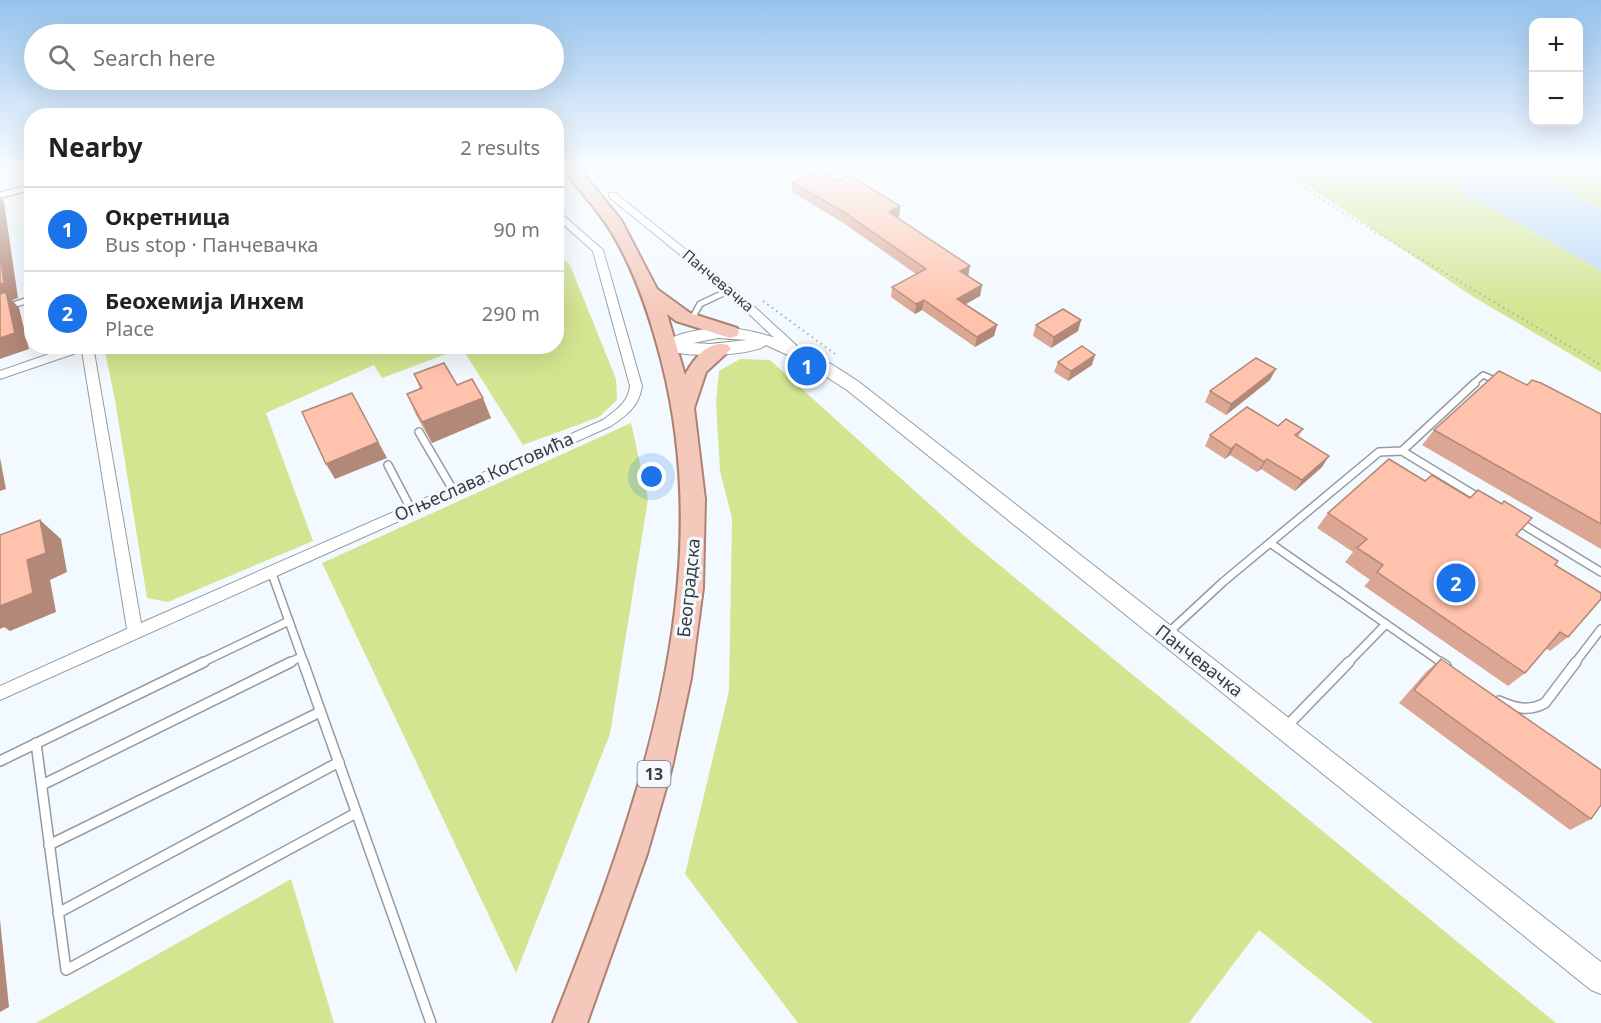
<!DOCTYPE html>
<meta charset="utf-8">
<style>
body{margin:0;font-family:"Noto Sans",sans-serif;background:#f2f2f2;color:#222}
.controls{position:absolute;right:18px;top:18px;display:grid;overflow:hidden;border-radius:12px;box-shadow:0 6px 24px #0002}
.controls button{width:54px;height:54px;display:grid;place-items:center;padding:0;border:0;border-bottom:2px solid #e0e0e0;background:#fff;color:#222;font:30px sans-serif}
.you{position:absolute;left:652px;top:477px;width:21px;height:21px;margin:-15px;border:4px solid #fff;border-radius:50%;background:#1a73e8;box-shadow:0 0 0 9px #1a73e833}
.badge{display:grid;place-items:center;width:39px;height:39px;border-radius:50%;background:#1a73e8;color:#fff;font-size:20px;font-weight:700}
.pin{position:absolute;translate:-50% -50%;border:3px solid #fff;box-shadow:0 2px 6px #0006}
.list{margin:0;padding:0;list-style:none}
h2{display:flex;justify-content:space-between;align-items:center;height:78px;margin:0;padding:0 24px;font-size:26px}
h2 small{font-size:20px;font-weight:400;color:#767676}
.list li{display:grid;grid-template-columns:39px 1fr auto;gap:18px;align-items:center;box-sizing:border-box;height:84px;padding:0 24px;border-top:2px solid #e0e0e0}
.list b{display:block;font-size:22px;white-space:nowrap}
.list p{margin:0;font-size:20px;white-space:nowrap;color:#767676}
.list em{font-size:20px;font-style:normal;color:#767676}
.icon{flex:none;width:33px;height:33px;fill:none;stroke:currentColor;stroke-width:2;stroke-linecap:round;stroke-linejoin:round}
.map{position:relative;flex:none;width:1601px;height:1023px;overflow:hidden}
.search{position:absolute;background:#fff;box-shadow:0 6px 24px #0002;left:24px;top:24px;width:540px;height:66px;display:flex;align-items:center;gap:15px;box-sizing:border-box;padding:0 21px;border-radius:33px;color:#767676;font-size:22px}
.panel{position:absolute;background:#fff;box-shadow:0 6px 24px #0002;left:24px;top:108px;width:540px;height:246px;border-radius:24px}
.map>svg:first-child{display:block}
</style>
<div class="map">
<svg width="1601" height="1023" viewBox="0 0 1601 1023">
<rect width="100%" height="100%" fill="#f3faff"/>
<g fill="#d4e591">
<polygon points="1280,167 1417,167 1460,186 1466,196 1478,200 1601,271 1601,372 1472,296"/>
<polygon points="1527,167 1601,167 1601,209"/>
<polygon points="557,253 570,265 616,379 617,400 599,417 523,445 462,348 382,378 374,365 266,413 313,541 168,602 147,598 115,400 104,347 556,346"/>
<polygon points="740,359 770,360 969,540 1556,1023 1373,1023 1259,930 1189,1023 798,1023 685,874 729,691 732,518 720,471 716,402 719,371"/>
<polygon points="631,423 648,499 610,734 516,973 322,563"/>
<polygon points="291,879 334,1023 36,1023"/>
</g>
<polygon fill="#bad9f5" points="1417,167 1527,167 1601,209 1601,271 1478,200 1465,196 1460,186"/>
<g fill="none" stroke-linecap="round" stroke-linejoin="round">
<g stroke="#949ca2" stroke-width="8">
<g id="lane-far2">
<polyline points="0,195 32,187"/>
<polyline points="0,309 32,299"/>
<polyline points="697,323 694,315 700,304 730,290"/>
<polyline points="1473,384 1483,375 1497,381"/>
</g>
</g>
<g stroke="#949ca2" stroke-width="10">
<g id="lane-far1">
<polyline points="419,432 453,490"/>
<polyline points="1402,451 1481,499"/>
<polyline points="388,465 411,509"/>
<polyline points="1519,522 1601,572"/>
<polyline points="1270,543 1442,663"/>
<polyline points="271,571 304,663"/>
<polyline points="1168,633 1223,582 1379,452 1402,451 1475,383"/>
<polyline points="201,663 289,621"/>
<polyline points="288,663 301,657"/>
<polyline points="1348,663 1386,624"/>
<polyline points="1575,663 1601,629"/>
</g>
</g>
<g stroke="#949ca2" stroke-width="12">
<g id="lane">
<polyline points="303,662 431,1023"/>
<polyline points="1440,662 1446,666"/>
<path d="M 1499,701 C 1515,708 1529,712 1545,703 L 1576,662"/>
<polyline points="1286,727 1349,662"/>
<polyline points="36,743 66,970 356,813"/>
<polyline points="0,761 204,662"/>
<polyline points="42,785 291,662"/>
<polyline points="49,845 320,712"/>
<polyline points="58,913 339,762"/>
</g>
</g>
<g stroke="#949ca2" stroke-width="2">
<g id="street">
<polygon points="609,193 615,193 734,288 796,345 796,351 788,351 726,292 609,197"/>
<path d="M 556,209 L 603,250 L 642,386 C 639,406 627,415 611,426 L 0,700 L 0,686 L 127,629 L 82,351 L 0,379 L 0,371 L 72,346 L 93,346 L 141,623 L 603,420 C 616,410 628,403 630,386 L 593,251 L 556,218 Z"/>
</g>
</g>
<g stroke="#949ca2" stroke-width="2">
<path id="secondary" d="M 718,327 C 772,330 815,352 859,382 L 1601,962 L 1601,994 L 1591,990 L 847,390 L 805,363 L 766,345 C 754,356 671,360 662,346 C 672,332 701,330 718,327 ZM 718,338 L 747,340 L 710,344 L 693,343 Z"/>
</g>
<g stroke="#ae8172" stroke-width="4">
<path id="primary" d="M 562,167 L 578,167 L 621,220 L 657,289 L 690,313 L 737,328 L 739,332 L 737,336 L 730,338 L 676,321 L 667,314 L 685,375 C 693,360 708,339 728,345 L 731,349 L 706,372 L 694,408 L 705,499 L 703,588 L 691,678 L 672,767 L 647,854 L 587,1023 L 553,1023 C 636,814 719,589 662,363 C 651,320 638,279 616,240 C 601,212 580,192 562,167 Z"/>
</g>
<g stroke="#a8adb1" stroke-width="2" stroke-dasharray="1.5 4" stroke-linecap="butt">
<polyline points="1273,167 1333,207 1601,365"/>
<polyline points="598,176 609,185"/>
<polyline points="763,301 835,354"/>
</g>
<use href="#lane-far2" stroke="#fff" stroke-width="5"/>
<use href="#lane-far1" stroke="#fff" stroke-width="7"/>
<use href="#lane" stroke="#fff" stroke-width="9"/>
<use href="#street" fill="#fff" fill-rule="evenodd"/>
<use href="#secondary" fill="#fff" fill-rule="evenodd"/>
<use href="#primary" fill="#f4c9bb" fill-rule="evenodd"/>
</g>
<g fill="#dba794">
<polygon points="838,181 900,206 899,217 897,218 968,277 982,285 980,296 965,304 997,325 994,336 975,347 922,310 915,314 891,297 892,287 916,274 845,224 792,192 792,182"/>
<polygon points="1081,320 1078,331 1051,348 1033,336 1036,325"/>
<polygon points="1058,362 1092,365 1068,381 1054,372"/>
<polygon points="414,374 457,385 491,418 432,443 416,415 407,394 420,389"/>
<polygon points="1270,380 1226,415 1205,402 1210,391"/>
<polygon points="1527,385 1601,414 1601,549 1422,445 1434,430"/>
<polygon points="1278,426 1303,429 1298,437 1322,467 1295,491 1261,469 1257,472 1230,455 1225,459 1205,446 1210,435"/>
<polygon points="1328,513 1516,535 1555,565 1568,637 1550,651 1546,648 1525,673 1508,686 1364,586 1370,580 1345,562 1353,552 1317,528"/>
<polygon points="1441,659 1591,819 1570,830 1399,703 1426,672"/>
</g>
<g fill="#b28878">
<polygon points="0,197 4,202 18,298 12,300 19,308 29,349 0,359"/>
<polygon points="900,206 899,217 888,222 889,212"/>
<polygon points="970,266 968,277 960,271"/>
<polygon points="982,285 980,296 956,310 957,299"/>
<polygon points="924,300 922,310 915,314 916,304"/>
<polygon points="1081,320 1078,331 1051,348 1054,337"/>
<polygon points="997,325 994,336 975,347 977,337"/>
<polygon points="1095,355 1092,365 1068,381 1071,371"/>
<polygon points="1276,369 1270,380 1226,415 1231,404"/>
<polygon points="352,393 387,458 335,479 326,464"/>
<polygon points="483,398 491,418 432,443 422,422"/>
<polygon points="1236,444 1230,455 1225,459 1231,449"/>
<polygon points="1329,456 1322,467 1295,491 1302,480"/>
<polygon points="0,458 6,489 0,491"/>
<polygon points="1267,459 1261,469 1257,472 1264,462"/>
<polygon points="40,520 61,539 67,572 50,580 56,612 10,631 4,627 0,629 0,606 27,560"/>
<polygon points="0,920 9,1007 0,1012"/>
</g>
<g fill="#ffc2ac" stroke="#b28878" stroke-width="1.5">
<polygon points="820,170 838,181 849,175 900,206 889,212 970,266 960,271 982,285 957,299 997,325 977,337 924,300 916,304 892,287 926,269 845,213 792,182"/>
<polygon points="0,250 4,283 0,284"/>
<polygon points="6,292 15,333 0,338 0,294"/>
<polygon points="1063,309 1081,320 1054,337 1036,325"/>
<polygon points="1082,346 1095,355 1071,371 1058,362"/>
<polygon points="1256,358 1276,369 1231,404 1210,391"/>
<polygon points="444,363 457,385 472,379 483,398 422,422 407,394 422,388 414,374"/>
<polygon points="1499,371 1527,385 1532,380 1541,383 1601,414 1601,524 1434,430"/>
<polygon points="352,393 378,442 326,464 302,412"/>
<polygon points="1247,407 1278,426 1286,419 1303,429 1295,435 1329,456 1302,480 1267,459 1264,462 1236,444 1231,449 1210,435"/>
<polygon points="1389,459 1425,481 1432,475 1470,498 1478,490 1502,504 1504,501 1532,518 1516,535 1558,561 1555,565 1601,593 1601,599 1568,637 1560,632 1525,673 1377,572 1383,565 1357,548 1367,539 1328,513"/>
<polygon points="40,520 46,553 27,560 33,593 0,606 0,535"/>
<polygon points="1441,659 1601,770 1601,805 1591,819 1414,690"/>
</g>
<linearGradient id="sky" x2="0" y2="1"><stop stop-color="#95c3ed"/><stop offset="0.54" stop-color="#fafdff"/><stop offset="1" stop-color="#fafdff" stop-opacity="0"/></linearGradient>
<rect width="1601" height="310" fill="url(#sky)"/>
<g text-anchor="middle" stroke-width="6" stroke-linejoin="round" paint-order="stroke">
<g font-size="15" fill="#3a3d40" stroke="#f3faff">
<text transform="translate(718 281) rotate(40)" y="5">Панчевачка</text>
</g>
<rect fill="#f3faff" stroke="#727679" stroke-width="1.5" x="637.5" y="761" width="33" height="26" rx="4.5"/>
<g font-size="16" font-weight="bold" fill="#3a3d40">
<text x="654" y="780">13</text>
</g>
<g font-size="18" fill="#3a3d40" stroke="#f3faff">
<text transform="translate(484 477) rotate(-24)" y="6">Огњеслава Костовића</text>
<text transform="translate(689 588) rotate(-84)" y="6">Београдска</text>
<text transform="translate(1199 661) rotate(38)" y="6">Панчевачка</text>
</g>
</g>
</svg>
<div class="controls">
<button>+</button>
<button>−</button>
</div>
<div class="you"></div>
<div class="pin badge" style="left:807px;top:366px">1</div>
<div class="pin badge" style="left:1456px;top:583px">2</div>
<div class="search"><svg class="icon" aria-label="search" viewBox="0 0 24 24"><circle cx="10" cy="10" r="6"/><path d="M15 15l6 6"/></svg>Search here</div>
<section class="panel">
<h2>Nearby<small>2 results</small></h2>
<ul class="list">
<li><span class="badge">1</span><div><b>Окретница</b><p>Bus stop · Панчевачка</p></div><em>90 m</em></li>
<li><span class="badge">2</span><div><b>Беохемија Инхем</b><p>Place</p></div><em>290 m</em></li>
</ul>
</section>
</div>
